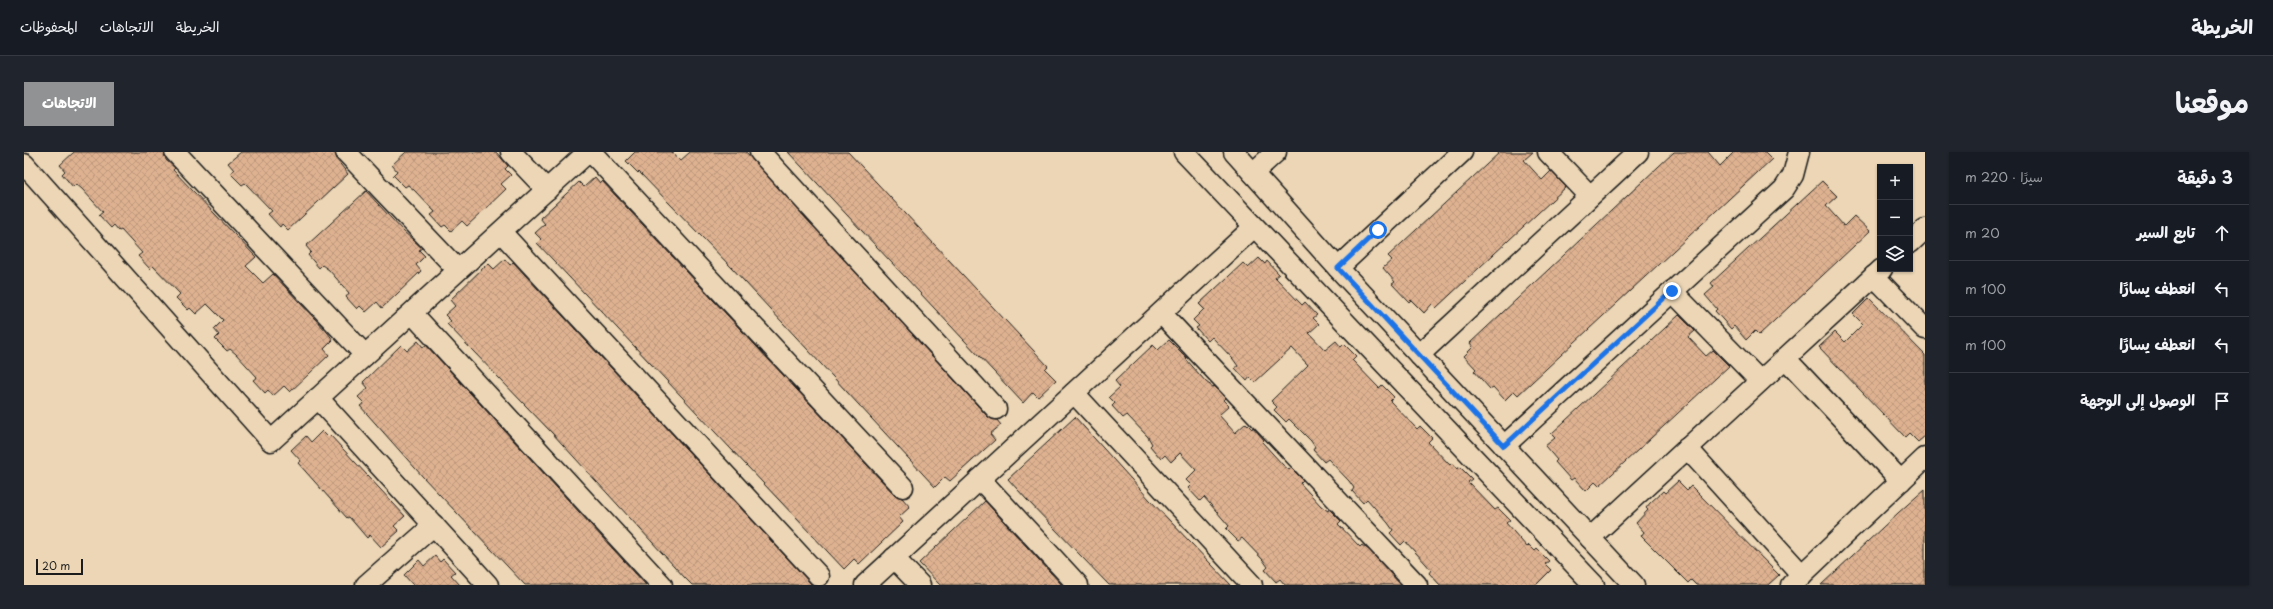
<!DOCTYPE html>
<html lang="ar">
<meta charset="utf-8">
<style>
body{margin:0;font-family:"Playpen Sans","Playpen Sans Arabic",sans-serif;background:#20242c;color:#f1f3f6;direction:rtl}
.controls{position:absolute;right:12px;top:12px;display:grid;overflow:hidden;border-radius:0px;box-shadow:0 1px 3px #0004}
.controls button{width:36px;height:36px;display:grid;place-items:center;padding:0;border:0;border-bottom:1px solid #363941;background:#171b24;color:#f1f3f6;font:20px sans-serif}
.scale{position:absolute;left:12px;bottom:10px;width:47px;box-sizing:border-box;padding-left:4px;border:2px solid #1c1c1c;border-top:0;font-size:11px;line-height:14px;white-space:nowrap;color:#1c1c1c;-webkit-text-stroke:3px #ecd6b5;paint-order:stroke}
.stop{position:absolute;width:12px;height:12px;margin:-9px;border:3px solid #1a73e8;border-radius:50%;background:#fff}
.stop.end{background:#1a73e8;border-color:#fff;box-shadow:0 1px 4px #0008}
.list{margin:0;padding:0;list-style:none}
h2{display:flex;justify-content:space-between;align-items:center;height:52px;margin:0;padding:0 16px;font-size:17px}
h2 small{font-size:13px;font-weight:400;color:#9ea1a6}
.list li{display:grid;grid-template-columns:26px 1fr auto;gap:12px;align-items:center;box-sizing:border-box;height:56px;padding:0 16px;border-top:1px solid #363941}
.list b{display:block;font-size:15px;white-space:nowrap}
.list em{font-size:13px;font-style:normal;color:#9ea1a6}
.icon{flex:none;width:22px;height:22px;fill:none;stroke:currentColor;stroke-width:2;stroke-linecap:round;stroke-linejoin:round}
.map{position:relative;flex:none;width:1901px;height:433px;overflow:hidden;direction:ltr;border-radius:0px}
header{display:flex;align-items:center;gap:24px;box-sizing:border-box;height:56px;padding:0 20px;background:#171b24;border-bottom:1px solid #363941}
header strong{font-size:19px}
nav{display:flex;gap:22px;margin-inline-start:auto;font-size:14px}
.intro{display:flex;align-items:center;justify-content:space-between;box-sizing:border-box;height:96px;padding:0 24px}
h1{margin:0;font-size:28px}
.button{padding:10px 18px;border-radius:0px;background:#919294;color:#fff;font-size:14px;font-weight:700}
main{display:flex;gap:24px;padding:0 24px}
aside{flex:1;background:#171b24;border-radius:0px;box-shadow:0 1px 3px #0004}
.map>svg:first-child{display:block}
</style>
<header>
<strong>الخريطة</strong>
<nav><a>الخريطة</a><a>الاتجاهات</a><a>المحفوظات</a></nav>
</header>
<div class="intro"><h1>موقعنا</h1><a class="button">الاتجاهات</a></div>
<main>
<aside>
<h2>3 دقيقة<small>سيرًا · 220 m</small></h2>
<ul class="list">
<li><svg class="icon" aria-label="ahead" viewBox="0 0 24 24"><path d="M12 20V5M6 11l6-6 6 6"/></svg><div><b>تابع السير</b></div><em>20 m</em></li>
<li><svg class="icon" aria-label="left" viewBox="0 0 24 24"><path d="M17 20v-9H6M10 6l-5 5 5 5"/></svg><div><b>انعطف يسارًا</b></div><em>100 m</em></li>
<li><svg class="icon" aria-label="left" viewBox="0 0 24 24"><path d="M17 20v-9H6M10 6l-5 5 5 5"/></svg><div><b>انعطف يسارًا</b></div><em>100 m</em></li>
<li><svg class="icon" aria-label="arrive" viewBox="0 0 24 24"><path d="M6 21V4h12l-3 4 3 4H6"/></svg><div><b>الوصول إلى الوجهة</b></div></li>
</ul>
</aside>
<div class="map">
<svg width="1901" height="433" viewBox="0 0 1901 433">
<defs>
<pattern id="building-cross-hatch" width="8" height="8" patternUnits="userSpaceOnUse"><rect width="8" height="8" fill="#deb291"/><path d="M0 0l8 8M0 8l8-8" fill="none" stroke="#be987c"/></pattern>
</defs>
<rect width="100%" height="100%" fill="#ecd6b5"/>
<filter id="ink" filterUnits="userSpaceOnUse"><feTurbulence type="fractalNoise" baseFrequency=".025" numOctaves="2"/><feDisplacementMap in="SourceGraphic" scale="8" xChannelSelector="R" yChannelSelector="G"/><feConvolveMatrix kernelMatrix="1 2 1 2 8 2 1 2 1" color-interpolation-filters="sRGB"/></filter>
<g filter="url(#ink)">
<g fill="url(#building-cross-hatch)" stroke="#1c1c1c">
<polygon points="50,0 140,0 142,8 151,16 149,18 232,105 222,114 239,131 249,122 304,181 309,188 300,197 305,203 266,240 260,234 249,244 244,238 241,241 229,228 233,225 212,202 206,197 203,199 191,187 195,183 190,177 199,168 183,152 172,162 166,156 164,158 152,146 156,142 129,114 126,117 114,104 118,101 97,78 95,79 90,73 87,76 75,63 79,60 58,37 52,32 49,35 38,22 41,19 36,13"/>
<polygon points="217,0 311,0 313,8 324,22 264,78 258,72 256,75 244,62 248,59 221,31 218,33 206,21 210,18 204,11"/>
<polygon points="382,0 472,0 484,14 481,17 487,23 477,32 482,37 458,60 443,74 438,69 427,79 421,73 418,75 407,63 411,60 390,38 384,33 381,35 369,23 373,19 368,13"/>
<polygon points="611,0 648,0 656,9 666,0 722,0 964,265 973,268 977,273 966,282 971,288 926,329 921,325 911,335 708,116 615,20 614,21 602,9"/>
<polygon points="764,0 824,0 1024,214 1021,217 1032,228 1014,245 1009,240 999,251"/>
<polygon points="1476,0 1509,0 1500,8 1518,28 1527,19 1542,35 1412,156 1408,152 1400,161 1387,148 1385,150 1368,132 1371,130 1359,116 1368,108 1364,104"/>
<polygon points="1650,0 1684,0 1696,14 1710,0 1741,0 1748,7 1494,243 1490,239 1481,248 1469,235 1466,237 1450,219 1452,217 1440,204 1449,195 1446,191"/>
<polygon points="571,25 576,31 578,29 871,343 878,346 886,355 875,365 879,370 835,412 830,407 820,417 513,91 517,87 511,81 521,72 516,66 555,30 560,35"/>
<polygon points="1798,29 1813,44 1802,54 1820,74 1830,64 1846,79 1735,183 1731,179 1722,188 1710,174 1707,177 1691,159 1693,157 1681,143 1690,135 1687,131"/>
<polygon points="342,39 379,79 398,96 395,98 401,104 392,113 397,119 373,142 358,156 353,150 342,160 336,154 333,157 322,145 325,141 305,118 298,113 295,116 284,103 287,100 282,94"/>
<polygon points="1235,106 1241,112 1243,109 1255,122 1251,125 1278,153 1281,150 1293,163 1289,166 1295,172 1285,181 1301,198 1312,189 1317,195 1320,192 1332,204 1328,208 1355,236 1358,233 1370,245 1366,249 1393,277 1396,274 1408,286 1404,290 1426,313 1428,311 1433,317 1436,315 1448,327 1444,330 1471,358 1474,356 1486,368 1482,371 1503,395 1505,393 1511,399 1513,397 1525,409 1521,412 1527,418 1512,433 1416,433 1405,421 1407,418 1402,412 1381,389 1377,393 1366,381 1369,378 1364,371 1343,347 1339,351 1328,339 1330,336 1325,329 1304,307 1300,310 1289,298 1291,295 1287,289 1265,267 1262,270 1250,258 1253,255 1247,249 1284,213 1268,196 1231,230 1226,225 1223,229 1211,216 1214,214 1209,207 1188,185 1184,189 1172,176 1175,174 1169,168 1180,157 1175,152 1219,111 1224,116"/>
<polygon points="481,107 486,113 489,110 788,433 668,433 661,426 528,281 423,172 427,169 421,163 431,154 426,148 464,111 470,117"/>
<polygon points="1845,146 1901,203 1901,284 1894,290 1885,281 1881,285 1795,195 1811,180 1821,190 1839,172 1829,162"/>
<polygon points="1655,163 1671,179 1664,185 1682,204 1689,198 1705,214 1575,334 1571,330 1562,339 1550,326 1547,328 1531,310 1533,308 1521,294 1531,286 1527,282"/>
<polygon points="1145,188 1163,206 1162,207 1182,230 1189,235 1190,234 1201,246 1199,248 1205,254 1195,263 1211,281 1222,271 1228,277 1229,275 1240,288 1238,290 1259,313 1265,318 1267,316 1279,328 1276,331 1297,354 1304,359 1305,357 1317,369 1314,372 1336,395 1338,393 1345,398 1377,433 1261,433 1256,427 1252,430 1241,418 1244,415 1239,408 1218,386 1214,389 1202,377 1205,374 1180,345 1176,349 1164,336 1167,333 1162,328 1172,318 1156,301 1147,310 1141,303 1137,307 1126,294 1128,292 1124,285 1103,263 1099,266 1088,254 1091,251 1085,245 1096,235 1091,229 1129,193 1134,198"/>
<polygon points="394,189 399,195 402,193 622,433 501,433 399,325 336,254 340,251 334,245 344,236 339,230 377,193 383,199"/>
<polygon points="1051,265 1126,348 1207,433 1085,433 1003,348 984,327"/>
<polygon points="298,279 304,285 306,283 381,364 370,374 375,379 357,395 346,383 343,386 325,365 323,366 274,311 277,309 267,298 282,284 287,290"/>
<polygon points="1654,329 1663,338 1667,334 1755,423 1744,433 1672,433 1667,428 1664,431 1617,384 1620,380 1612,371 1624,358 1622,356 1626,351 1639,339 1641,341"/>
<polygon points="1901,337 1901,433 1797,433 1874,361"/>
<polygon points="961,349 980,370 1038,433 916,433 895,411"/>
<polygon points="411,404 416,410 419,407 431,420 427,423 436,433 389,433 380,423 395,408 400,414"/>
</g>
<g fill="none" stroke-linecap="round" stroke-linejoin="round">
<g stroke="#1c1c1c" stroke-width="23">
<g id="minor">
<polyline points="151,0 341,203"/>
<polyline points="322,0 434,118"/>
<polyline points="487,0 523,38"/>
<polyline points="567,0 879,335"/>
<polyline points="736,0 972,257"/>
<polyline points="1160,0 1570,433"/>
<polyline points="1210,0 1314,116 1610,433"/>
<polyline points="1524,0 1566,44"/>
<polyline points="0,12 247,289 564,0"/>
<polyline points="1229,21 1252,0"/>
<polyline points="477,80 795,424"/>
<polyline points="1886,91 1901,77"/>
<polyline points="1314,116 1438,0"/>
<polyline points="1850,124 1901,177"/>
<polyline points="1648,139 1736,229"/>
<polyline points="388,161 638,433"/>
<polyline points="1137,161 1393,433"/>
<polyline points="1395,203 1614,0"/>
<polyline points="1761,206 1877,329"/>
<polyline points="1050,241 1228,433"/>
<polyline points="294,246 464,433"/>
<polyline points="1480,294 1760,37 1769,23 1775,0"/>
<polyline points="1663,296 1778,423"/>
<polyline points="956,327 1054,433"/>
<polyline points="1566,386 1858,117"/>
<polyline points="870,406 896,433"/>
<polyline points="342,433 410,373"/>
<polyline points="841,433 1230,75"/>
<polyline points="1767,433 1901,306"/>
</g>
</g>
<use href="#minor" stroke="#ecd6b5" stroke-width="20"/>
</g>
</g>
<g fill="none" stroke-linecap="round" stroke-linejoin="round" filter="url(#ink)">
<polyline stroke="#1a73e8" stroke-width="5" points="1354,78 1314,116 1480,294 1648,139"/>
</g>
</svg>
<div class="controls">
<button>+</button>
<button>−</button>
<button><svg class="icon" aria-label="layers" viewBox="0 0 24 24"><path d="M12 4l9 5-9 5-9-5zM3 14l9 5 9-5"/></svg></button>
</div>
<div class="scale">20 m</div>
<div class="stop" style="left:1354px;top:78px"></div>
<div class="stop end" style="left:1648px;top:139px"></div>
</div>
</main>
